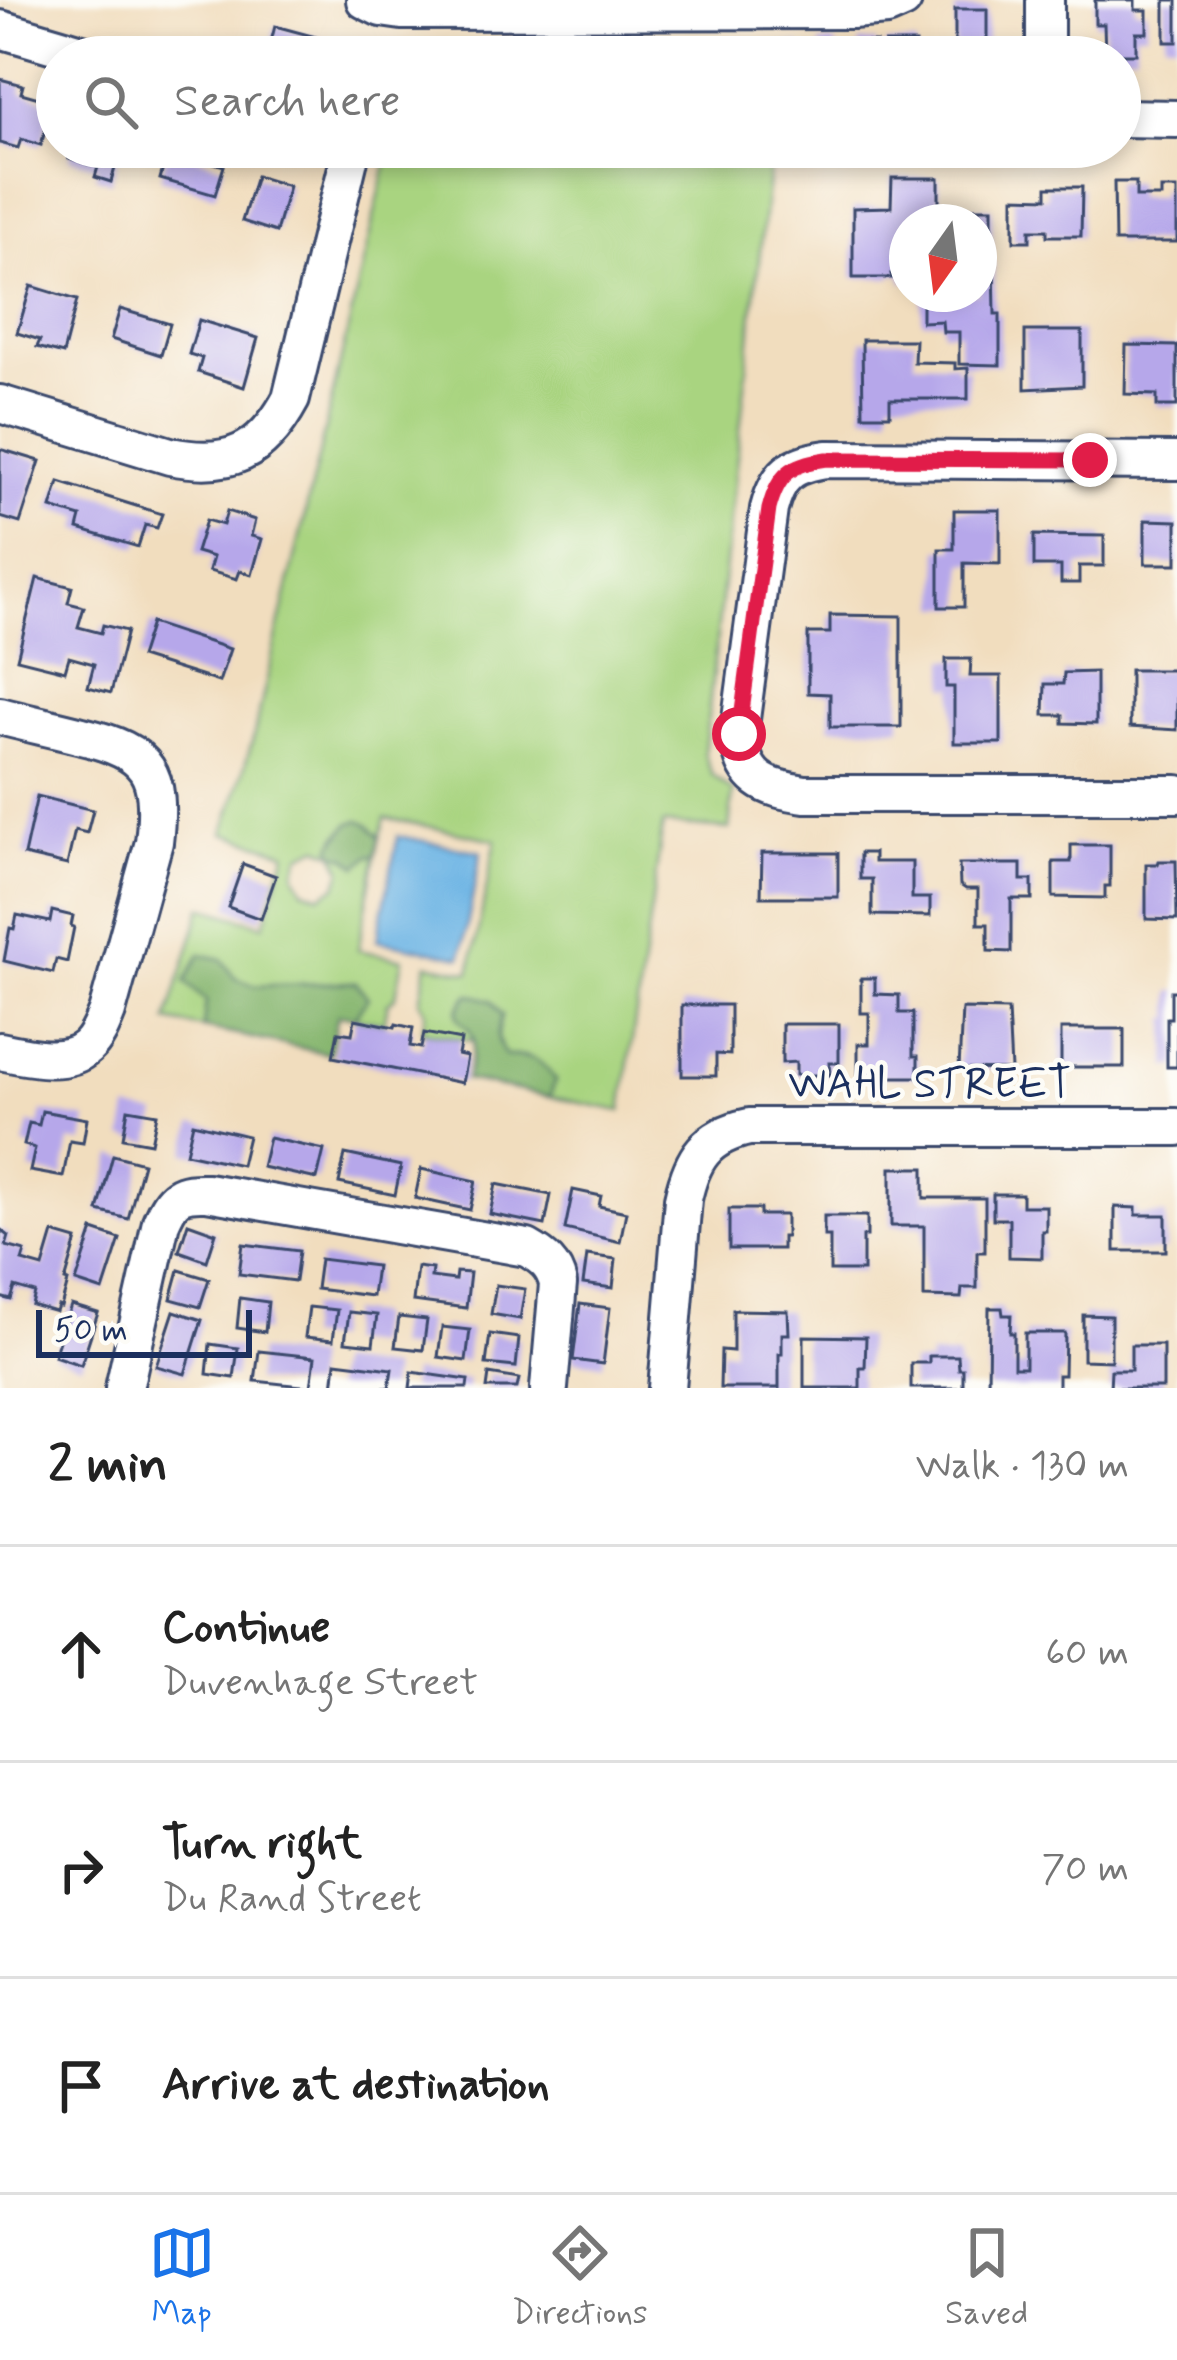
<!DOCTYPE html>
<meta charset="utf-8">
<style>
body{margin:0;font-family:Mynerve,sans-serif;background:#f2f2f2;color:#222}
.compass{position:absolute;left:889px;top:204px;width:108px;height:108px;border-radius:50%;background:#fff;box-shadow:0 6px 18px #0003;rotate:194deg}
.scale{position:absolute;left:36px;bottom:30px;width:216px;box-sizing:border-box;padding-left:12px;border:6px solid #1b2f5e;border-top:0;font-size:33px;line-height:42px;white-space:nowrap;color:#1b2f5e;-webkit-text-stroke:9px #fdfcf7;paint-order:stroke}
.stop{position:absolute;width:36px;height:36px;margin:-27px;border:9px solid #e11d48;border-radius:50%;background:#fff}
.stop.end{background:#e11d48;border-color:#fff;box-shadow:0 3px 12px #0008}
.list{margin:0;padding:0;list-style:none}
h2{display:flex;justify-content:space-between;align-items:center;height:156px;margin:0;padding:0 48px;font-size:51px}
h2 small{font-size:39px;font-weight:400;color:#767676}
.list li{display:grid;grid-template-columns:78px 1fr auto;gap:36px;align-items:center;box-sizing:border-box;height:216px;padding:0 48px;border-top:3px solid #e0e0e0}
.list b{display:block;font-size:45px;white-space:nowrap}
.list p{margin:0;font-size:39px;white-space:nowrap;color:#767676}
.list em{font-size:39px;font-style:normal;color:#767676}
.icon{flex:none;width:66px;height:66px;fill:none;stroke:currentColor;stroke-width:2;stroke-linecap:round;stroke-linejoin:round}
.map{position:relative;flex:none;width:1177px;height:1388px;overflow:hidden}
.search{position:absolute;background:#fff;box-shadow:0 6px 18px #0003;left:36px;right:36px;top:36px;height:132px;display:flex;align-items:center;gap:30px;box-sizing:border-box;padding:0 42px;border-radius:66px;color:#767676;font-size:45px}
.sheet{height:804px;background:#fff}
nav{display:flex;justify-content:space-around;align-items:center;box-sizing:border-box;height:168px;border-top:3px solid #e0e0e0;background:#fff;font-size:33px;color:#767676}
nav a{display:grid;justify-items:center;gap:6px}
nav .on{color:#1a73e8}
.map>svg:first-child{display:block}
</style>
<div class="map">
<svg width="1177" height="1388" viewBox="0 0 1177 1388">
<rect width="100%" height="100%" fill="#fdfcf7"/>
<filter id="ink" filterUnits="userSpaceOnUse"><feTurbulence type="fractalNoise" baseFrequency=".00833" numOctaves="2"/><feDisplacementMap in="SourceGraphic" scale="24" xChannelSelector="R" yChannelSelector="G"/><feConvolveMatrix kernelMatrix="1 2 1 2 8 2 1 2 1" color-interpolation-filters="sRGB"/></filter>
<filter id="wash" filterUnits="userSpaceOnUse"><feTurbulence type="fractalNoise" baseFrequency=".004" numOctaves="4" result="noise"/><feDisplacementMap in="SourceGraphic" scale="48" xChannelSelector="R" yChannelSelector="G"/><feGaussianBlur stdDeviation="2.7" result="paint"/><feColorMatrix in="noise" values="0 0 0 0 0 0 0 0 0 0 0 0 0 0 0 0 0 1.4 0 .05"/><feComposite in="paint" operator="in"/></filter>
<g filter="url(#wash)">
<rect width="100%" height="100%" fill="#f1ddbe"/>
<path fill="#a9d480" stroke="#62826f" stroke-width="3" fill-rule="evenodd" d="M 398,147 L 643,147 L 771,152 L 704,753 L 712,775 L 733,791 L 729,829 L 663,824 L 622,1111 L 550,1097 L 555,1080 L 525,1056 L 506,1056 C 495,1041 497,1033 502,1016 L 471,1033 L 473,1041 L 422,1031 L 426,1011 L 420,1001 L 427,964 L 470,972 L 496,840 L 385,818 L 380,837 L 371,829 L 349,824 L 336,838 L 347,857 L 358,865 L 368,856 L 376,855 L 358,950 L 403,959 L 396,996 L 388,1003 L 384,1023 L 354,1017 L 367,998 L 356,982 L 255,986 L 235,978 L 206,1001 L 203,1028 L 167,1021 L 202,907 L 264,925 L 286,852 L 224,833 L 253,739 L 388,156 ZM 318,847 L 334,853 L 342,869 L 337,886 L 321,895 L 303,889 L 295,873 L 300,856 Z"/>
<g fill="#86b66e" stroke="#507266" stroke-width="3">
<polygon points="360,820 368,824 380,837 376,855 369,856 358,866 347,857 334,853 332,845 349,824"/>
<polygon points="200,954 222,959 235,978 255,986 356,982 368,998 354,1017 338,1015 330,1054 203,1028 206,1001 185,982"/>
<path d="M 469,994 L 491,1000 L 502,1016 C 497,1033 495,1041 506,1056 C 532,1056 541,1058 555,1080 L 550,1097 L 466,1080 C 468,1069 475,1050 473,1038 C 468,1019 443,1023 469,994 Z"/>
</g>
<polygon fill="#6cb4e4" stroke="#4472a1" stroke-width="3" points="398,836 481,852 461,957 377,940"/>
<g id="blocks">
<g fill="#b6a7ea">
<polygon points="1095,0 1135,0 1135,10 1147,10 1147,33 1136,33 1136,54 1105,54 1104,24 1095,24"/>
<rect x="1165" y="0" width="12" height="42"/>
<rect x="955" y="9" width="32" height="48"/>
<polygon points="275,26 331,41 326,57 267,57"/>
<polygon points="859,42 876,42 876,57 820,57 820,43 836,43 836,50 859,51"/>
<polygon points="743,43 800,44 800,57 743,57"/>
<rect x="885" y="43" width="31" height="14"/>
<rect x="382" y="44" width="57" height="13"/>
<polygon points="458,44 515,45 515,57 458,57"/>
<rect x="537" y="44" width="57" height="13"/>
<polygon points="614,44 671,45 671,57 614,57"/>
<polygon points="722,44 722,57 694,57 694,45"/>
<polygon points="336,45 364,46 364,57 336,57"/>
<polygon points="0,79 23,85 21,93 53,102 41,145 21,139 18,148 0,143"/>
<polygon points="73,147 121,147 111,182 95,177 98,167 69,158"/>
<polygon points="169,147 186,148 184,154 224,166 215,195 160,179"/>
<polygon points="256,176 289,186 276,232 242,221"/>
<polygon points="892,178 939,178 939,208 992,208 992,263 994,263 995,314 1000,314 1000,365 959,364 959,332 943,332 942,321 922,322 922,294 979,294 979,222 907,222 907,282 903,282 902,274 891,274 892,278 853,278 853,208 891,207"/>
<polygon points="1114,182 1136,182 1136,197 1161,197 1161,189 1177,189 1177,242 1115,242"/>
<polygon points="1047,187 1082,187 1081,236 1047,236 1047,230 1030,230 1030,241 1014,241 1014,197 1047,198"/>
<polygon points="31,286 77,300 63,354 37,347 40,340 17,333"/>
<polygon points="120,309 170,324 161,355 111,339"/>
<polygon points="199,320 258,338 244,387 198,372 202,358 189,354"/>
<polygon points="1025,331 1082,331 1082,386 1025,389"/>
<polygon points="862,340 915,340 914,362 955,363 955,369 968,368 968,399 890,399 890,415 863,415"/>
<polygon points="1126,345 1177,346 1177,406 1157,406 1157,395 1125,394"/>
<polygon points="0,449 40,461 20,523 0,517"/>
<polygon points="59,482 162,514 157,528 145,525 138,547 78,529 81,517 51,508"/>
<polygon points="954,510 1000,510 1000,564 964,563 964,607 939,607 939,549 954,549"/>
<polygon points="227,511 255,520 251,536 262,539 252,575 240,571 237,579 209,571 213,557 196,552 206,520 223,525"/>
<polygon points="1145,520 1177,521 1177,564 1145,564"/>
<polygon points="1034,535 1104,536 1104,566 1079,566 1079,583 1061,583 1061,566 1034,566"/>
<polygon points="37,578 72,587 68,603 84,607 78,627 101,633 103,625 127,631 111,693 88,687 94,664 69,657 65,671 17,659"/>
<polygon points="830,615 901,616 901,727 830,727 830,694 808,693 808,633 830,633"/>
<polygon points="151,623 230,649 219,682 140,657"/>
<polygon points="946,659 971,659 970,676 1001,676 1001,743 954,743 954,687 946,687"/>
<polygon points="1130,670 1177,670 1177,730 1130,727"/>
<polygon points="1096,672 1096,724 1063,723 1063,715 1044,715 1045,684 1063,684 1064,673"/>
<polygon points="37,796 93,810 87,833 75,830 67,865 24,855"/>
<polygon points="1071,845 1110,845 1110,886 1105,886 1105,898 1053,897 1053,862 1071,862"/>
<polygon points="762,853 838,853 838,897 761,897"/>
<polygon points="860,853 874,853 874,862 912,862 912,898 930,898 930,916 872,915 872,879 860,879"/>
<polygon points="1159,861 1176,861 1177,920 1146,919 1146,864 1158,864"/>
<polygon points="243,864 276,876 261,919 228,907"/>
<polygon points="959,864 1021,864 1021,880 1032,880 1032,899 1011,899 1011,952 988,951 988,924 978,924 978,889 966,889 960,885"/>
<polygon points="52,911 73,916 71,926 74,927 67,962 56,959 53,973 4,961 10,928 14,929 17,915 50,922"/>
<polygon points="861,978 875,978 875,994 899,995 899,1013 913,1013 913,1056 918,1056 918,1077 858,1077 858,1044 869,1044 869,1013 861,1013"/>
<polygon points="1171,991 1177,991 1177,1067 1167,1067 1167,1018 1171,1018"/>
<polygon points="682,1005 730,1005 730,1055 716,1054 716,1076 682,1076"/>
<polygon points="962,1009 1008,1010 1011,1070 959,1069"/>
<polygon points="355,1019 395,1027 396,1024 413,1028 410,1046 421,1048 424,1033 461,1040 458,1055 467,1057 462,1083 333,1057 338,1032 352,1034"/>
<polygon points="782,1024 839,1024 839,1063 829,1063 830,1075 796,1075 796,1062 782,1063"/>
<rect x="1061" y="1029" width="63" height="38"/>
<polygon points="128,1109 157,1114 151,1143 123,1138"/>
<polygon points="42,1111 87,1119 83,1143 70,1141 63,1177 30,1171 35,1148 24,1145 29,1123 39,1125"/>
<polygon points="193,1123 248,1136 241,1165 186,1153"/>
<polygon points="269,1138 324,1150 317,1179 262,1167"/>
<polygon points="345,1154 401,1166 395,1195 339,1183"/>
<polygon points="113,1155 143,1163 128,1219 98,1211"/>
<polygon points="891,1168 924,1168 924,1198 985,1198 985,1252 977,1252 977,1288 962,1288 961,1298 924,1297 924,1226 891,1226"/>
<polygon points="421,1169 476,1181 470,1210 415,1198"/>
<polygon points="496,1184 551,1195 545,1225 490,1214"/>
<polygon points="573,1190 601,1196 599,1206 626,1212 620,1242 565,1229"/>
<polygon points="993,1194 1022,1194 1022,1206 1046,1206 1046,1231 1042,1231 1042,1258 1009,1257 1009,1219 993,1219"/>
<polygon points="1115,1207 1136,1208 1136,1215 1166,1215 1166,1251 1115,1251"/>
<polygon points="729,1209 760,1209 760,1215 786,1215 786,1237 782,1237 782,1249 729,1249"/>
<polygon points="824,1216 867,1216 867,1236 863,1236 863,1271 830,1271 830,1236 824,1236"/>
<polygon points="188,1223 216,1233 207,1261 179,1251"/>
<polygon points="0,1229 9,1236 6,1246 25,1251 22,1261 43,1267 53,1233 77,1240 65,1281 68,1282 61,1307 58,1306 56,1312 32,1305 35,1293 15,1287 11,1300 0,1297"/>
<polygon points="93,1230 120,1239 103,1291 76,1282"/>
<polygon points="243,1244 299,1251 295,1281 239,1274"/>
<polygon points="587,1255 616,1259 613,1288 583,1284"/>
<polygon points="320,1259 376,1266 372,1296 316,1289"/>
<polygon points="417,1267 432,1269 431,1277 455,1280 456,1272 470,1273 466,1308 413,1301"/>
<polygon points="179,1270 209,1279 200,1307 171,1299"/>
<polygon points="496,1285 525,1289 520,1319 491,1314"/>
<polygon points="240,1298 268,1302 265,1332 237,1328"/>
<polygon points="580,1304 610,1308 603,1364 573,1360"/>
<polygon points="71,1305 98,1313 81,1365 54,1356"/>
<polygon points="309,1307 337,1310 333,1340 305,1337"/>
<polygon points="989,1308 1002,1308 1003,1315 1011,1315 1010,1333 1014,1333 1014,1367 1025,1367 1025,1333 1065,1333 1064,1375 1058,1375 1058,1388 988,1388"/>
<polygon points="733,1310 788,1311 789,1334 782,1334 782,1354 779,1354 779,1388 720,1388 721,1350 733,1351"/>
<polygon points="174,1311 202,1320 185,1374 156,1366"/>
<polygon points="349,1312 377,1315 373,1345 345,1342"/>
<polygon points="1083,1315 1111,1316 1111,1361 1083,1360"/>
<polygon points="399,1317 427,1320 423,1350 395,1347"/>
<polygon points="442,1327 470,1330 466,1361 438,1357"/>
<polygon points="490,1334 519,1338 516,1367 486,1364"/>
<polygon points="804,1336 866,1337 865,1368 860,1368 860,1388 804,1388"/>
<polygon points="210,1344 238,1348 234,1378 207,1374"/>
<polygon points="1131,1345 1163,1345 1163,1388 1110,1388 1111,1370 1131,1370"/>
<polygon points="259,1351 315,1357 311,1387 255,1381"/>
<polygon points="929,1356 958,1356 959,1369 963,1369 963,1388 911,1388 911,1363 929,1363"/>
<polygon points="336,1362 392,1369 389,1388 333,1388"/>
<polygon points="412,1372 468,1380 467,1388 410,1388"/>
<polygon points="489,1374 519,1379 517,1388 487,1388"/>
</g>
</g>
</g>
<g filter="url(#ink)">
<use href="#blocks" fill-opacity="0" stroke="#3b496c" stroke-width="3"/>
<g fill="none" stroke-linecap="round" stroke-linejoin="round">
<g stroke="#3b496c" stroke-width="42">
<g id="minor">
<polyline points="365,0 381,8 402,11 852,10 887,7 903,0"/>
<polyline points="1045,0 1045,57"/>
<polyline points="0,29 95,57"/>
<polyline points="1120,118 1177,119"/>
<path d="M 0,404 L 170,456 C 230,468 262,453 291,399 L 352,147"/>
<path d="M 1177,461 L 827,459 C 791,464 778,474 769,509 L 739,734 C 742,779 764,788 805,794 L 1177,794"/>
<path d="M 0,716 C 27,723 55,729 82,736 C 150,752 162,773 154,842 L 107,1012 C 102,1024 97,1038 87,1047 C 65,1067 26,1056 0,1051"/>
<path d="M 124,1388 L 161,1222 C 172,1196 179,1191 207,1192 L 527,1248 C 543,1257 554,1265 558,1284 L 549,1388"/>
<path d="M 667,1388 L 683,1199 C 692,1158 706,1136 749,1127 L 1177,1127"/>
</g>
</g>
<use href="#minor" stroke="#fff" stroke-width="36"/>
</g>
</g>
<g fill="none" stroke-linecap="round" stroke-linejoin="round" filter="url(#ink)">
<path stroke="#e11d48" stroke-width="15" d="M 739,734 L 769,509 C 778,474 791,464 827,459 L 1090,460"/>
</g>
<g text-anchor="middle" stroke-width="9" stroke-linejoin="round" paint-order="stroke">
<g font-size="42" fill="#1b2f5e" stroke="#fdfcf7">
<text x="930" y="1097">WAHL STREET</text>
</g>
</g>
</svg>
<svg class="compass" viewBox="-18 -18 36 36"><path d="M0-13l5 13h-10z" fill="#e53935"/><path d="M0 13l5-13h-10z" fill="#767676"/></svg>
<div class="scale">50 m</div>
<div class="stop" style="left:739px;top:734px"></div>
<div class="stop end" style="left:1090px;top:460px"></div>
<div class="search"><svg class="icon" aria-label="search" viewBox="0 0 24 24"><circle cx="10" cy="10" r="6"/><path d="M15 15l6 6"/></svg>Search here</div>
</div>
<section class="sheet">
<h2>2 min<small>Walk · 130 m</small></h2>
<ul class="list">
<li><svg class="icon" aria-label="ahead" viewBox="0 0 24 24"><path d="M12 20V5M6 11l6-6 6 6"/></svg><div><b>Continue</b><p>Duvenhage Street</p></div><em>60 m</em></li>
<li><svg class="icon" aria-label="right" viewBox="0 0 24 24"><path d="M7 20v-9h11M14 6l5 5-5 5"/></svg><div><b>Turn right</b><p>Du Rand Street</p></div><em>70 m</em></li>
<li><svg class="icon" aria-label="arrive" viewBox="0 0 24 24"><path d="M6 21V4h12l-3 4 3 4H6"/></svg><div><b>Arrive at destination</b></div></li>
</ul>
</section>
<nav>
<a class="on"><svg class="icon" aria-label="map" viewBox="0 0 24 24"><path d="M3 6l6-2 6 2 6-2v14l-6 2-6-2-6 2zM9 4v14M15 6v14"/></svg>Map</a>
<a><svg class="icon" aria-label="directions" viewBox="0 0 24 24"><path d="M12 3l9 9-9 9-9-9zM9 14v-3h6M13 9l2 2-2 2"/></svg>Directions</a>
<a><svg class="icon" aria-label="saved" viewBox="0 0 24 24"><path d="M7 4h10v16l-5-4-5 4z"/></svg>Saved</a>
</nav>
